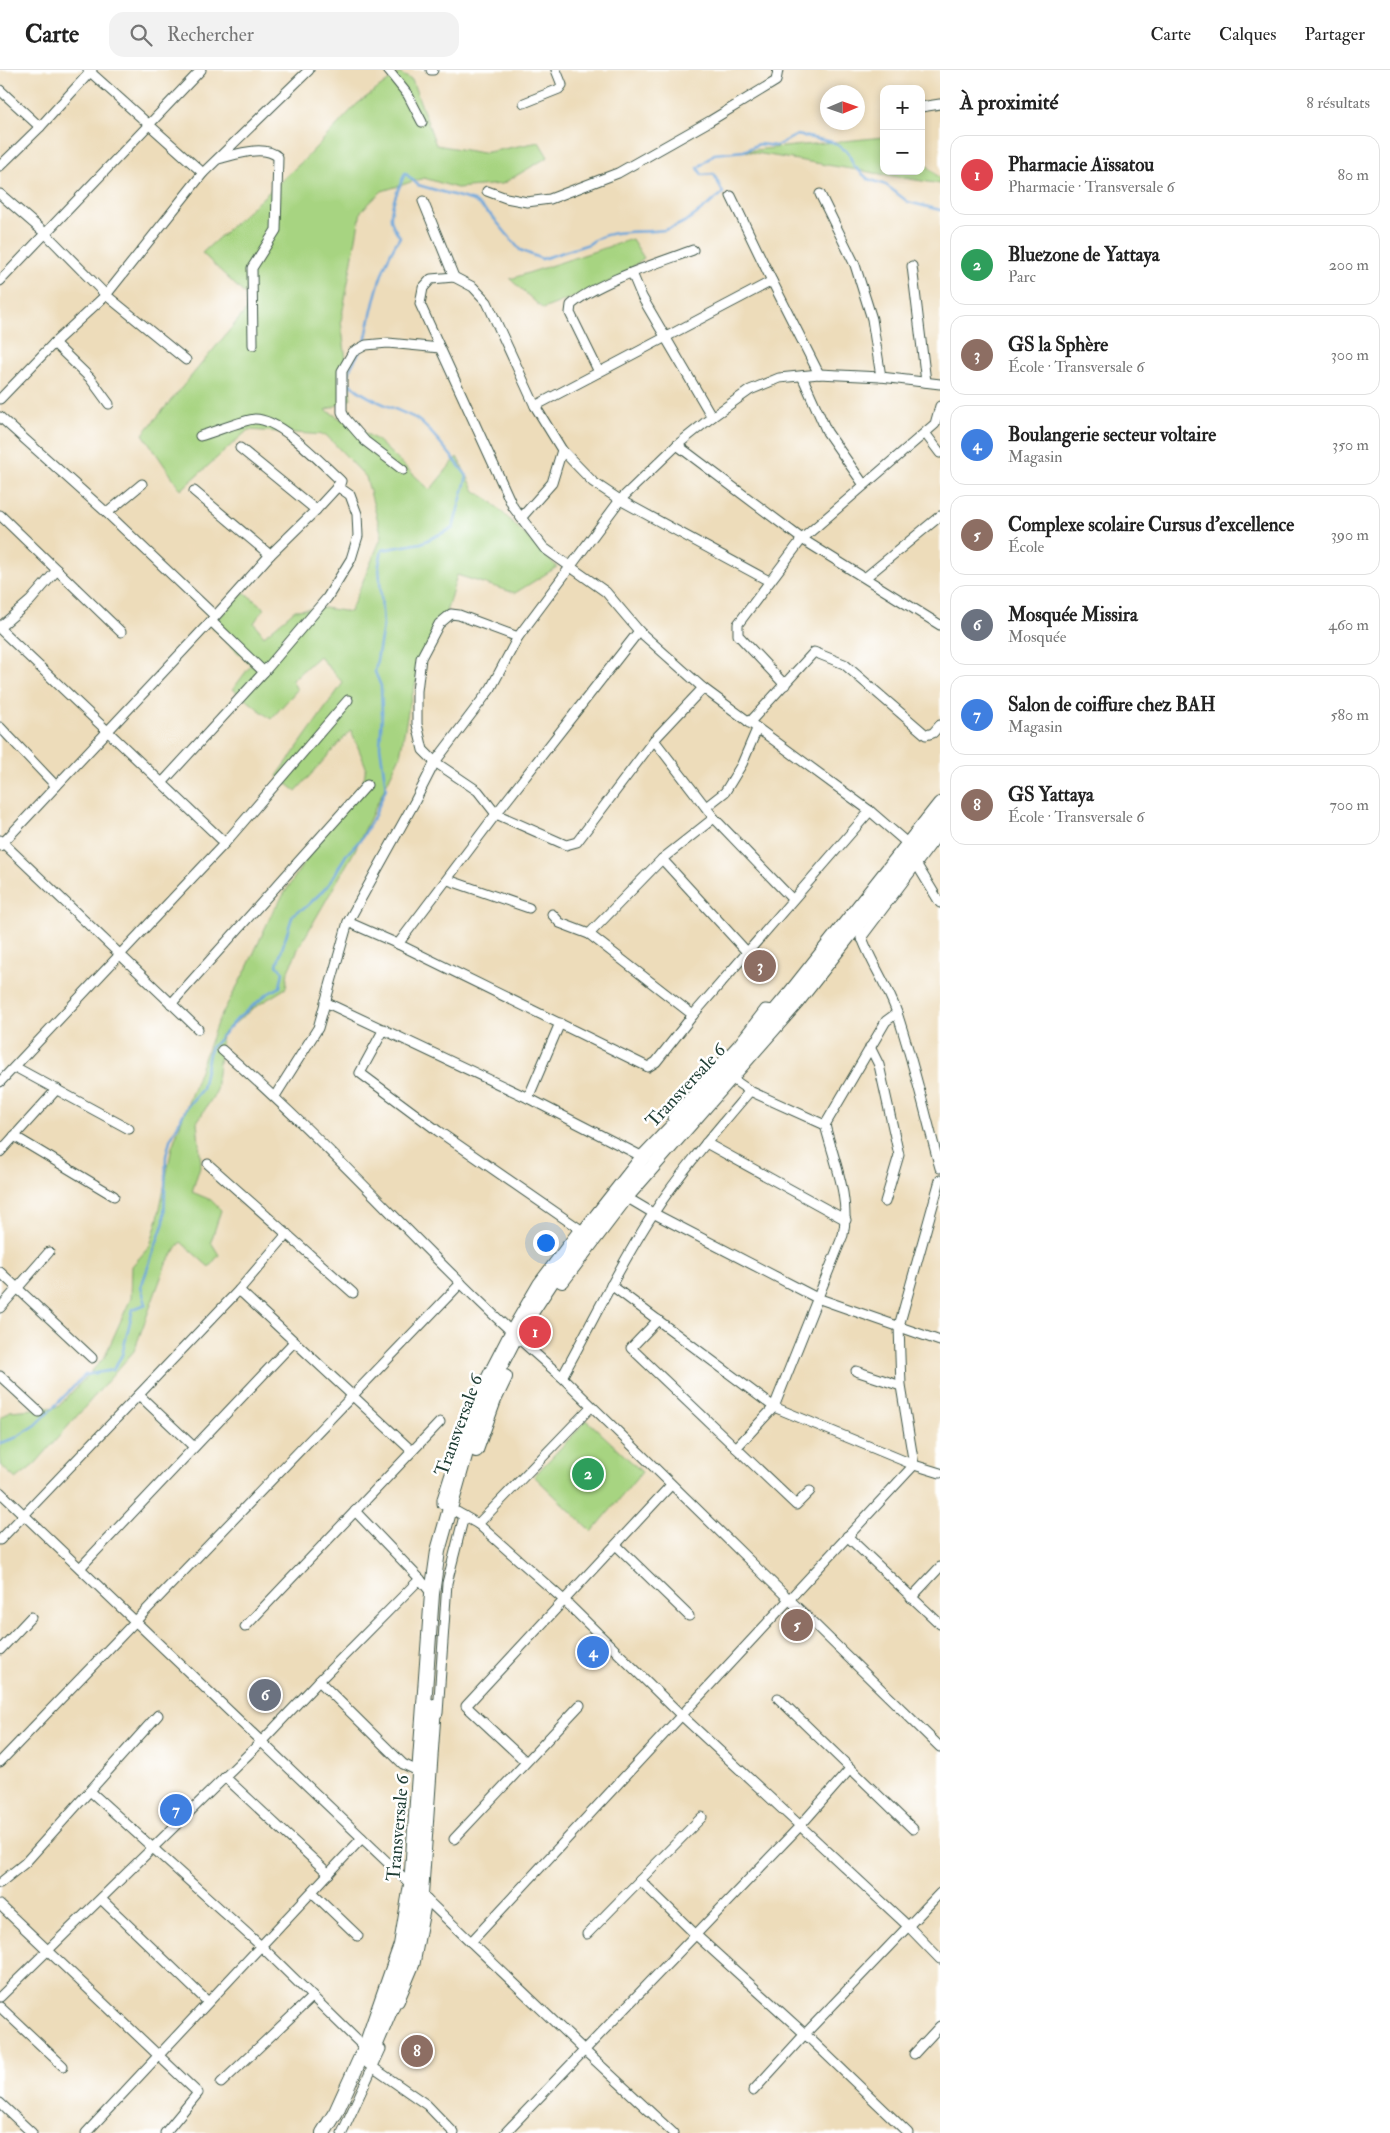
<!DOCTYPE html>
<html lang="fr">
<meta charset="utf-8">
<style>
body{margin:0;font-family:"IM FELL Double Pica",serif;background:#f2f2f2;color:#222}
.controls{position:absolute;right:15px;top:15px;display:grid;overflow:hidden;border-radius:10px;box-shadow:0 2px 8px #0003}
.controls button{width:45px;height:45px;display:grid;place-items:center;padding:0;border:0;border-bottom:1px solid #e0e0e0;background:#fff;color:#222;font:25px sans-serif}
.compass{position:absolute;left:820px;top:15px;width:45px;height:45px;border-radius:50%;background:#fff;box-shadow:0 2px 8px #0003;rotate:88deg}
.you{position:absolute;left:545px;top:1172px;width:18px;height:18px;margin:-12px;border:4px solid #fff;border-radius:50%;background:#1a73e8;box-shadow:0 0 0 8px #1a73e833}
.badge{display:grid;place-items:center;width:32px;height:32px;border-radius:50%;background:#7c3aed;color:#fff;font-size:16px;font-weight:700}
.pin{position:absolute;translate:-50% -50%;border:2px solid #fff;box-shadow:0 1px 5px #0006}
.list{margin:0;padding:0;list-style:none}
h2{display:flex;justify-content:space-between;align-items:center;height:65px;margin:0;padding:0 20px;font-size:21px}
h2 small{font-size:16px;font-weight:400;color:#767676}
.list li{display:grid;grid-template-columns:32px 1fr auto;gap:15px;align-items:center;box-sizing:border-box;height:80px;margin:0 10px 10px;padding:0 10px;border:1px solid #e0e0e0;border-radius:15px}
.list b{display:block;font-size:19px;white-space:nowrap}
.list p{margin:0;font-size:16px;white-space:nowrap;color:#767676}
.list em{font-size:16px;font-style:normal;color:#767676}
.icon{flex:none;width:28px;height:28px;fill:none;stroke:currentColor;stroke-width:2;stroke-linecap:round;stroke-linejoin:round}
.map{position:relative;flex:none;width:940px;height:2063px;overflow:hidden}
header{display:flex;align-items:center;gap:30px;box-sizing:border-box;height:70px;padding:0 25px;background:#fff;border-bottom:1px solid #e0e0e0}
header strong{font-size:24px}
nav{display:flex;gap:28px;margin-inline-start:auto;font-size:18px}
.search{width:350px;height:45px;background:#f2f2f2;display:flex;align-items:center;gap:12px;box-sizing:border-box;padding:0 18px;border-radius:15px;color:#767676;font-size:19px}
main{display:flex}
aside{flex:1;background:#fff}
.map>svg:first-child{display:block}
</style>
<header>
<strong>Carte</strong>
<div class="search"><svg class="icon" aria-label="search" viewBox="0 0 24 24"><circle cx="10" cy="10" r="6"/><path d="M15 15l6 6"/></svg>Rechercher</div>
<nav><a>Carte</a><a>Calques</a><a>Partager</a></nav>
</header>
<main>
<div class="map">
<svg width="940" height="2063" viewBox="0 0 940 2063">
<rect width="100%" height="100%" fill="#fff"/>
<filter id="ink" filterUnits="userSpaceOnUse"><feTurbulence type="fractalNoise" baseFrequency=".02" numOctaves="2"/><feDisplacementMap in="SourceGraphic" scale="10" xChannelSelector="R" yChannelSelector="G"/><feConvolveMatrix kernelMatrix="1 2 1 2 8 2 1 2 1" color-interpolation-filters="sRGB"/></filter>
<filter id="wash" filterUnits="userSpaceOnUse"><feTurbulence type="fractalNoise" baseFrequency=".0096" numOctaves="4" result="noise"/><feDisplacementMap in="SourceGraphic" scale="20" xChannelSelector="R" yChannelSelector="G"/><feGaussianBlur stdDeviation="1.12" result="paint"/><feColorMatrix in="noise" values="0 0 0 0 0 0 0 0 0 0 0 0 0 0 0 0 0 1.4 0 .05"/><feComposite in="paint" operator="in"/></filter>
<g filter="url(#wash)">
<rect width="100%" height="100%" fill="#eddcba"/>
<g fill="#a7d481" stroke="#63885a">
<polygon points="399,3 412,10 436,75 483,83 539,72 548,87 502,114 457,118 424,108 382,121 361,141 341,251 351,329 326,340 377,370 430,420 457,387 475,421 491,431 557,497 515,523 457,505 445,546 424,586 409,636 400,686 354,782 298,879 288,901 286,918 252,939 222,964 216,1022 197,1052 201,1093 192,1122 211,1130 221,1140 211,1172 219,1185 209,1197 181,1172 166,1194 134,1281 35,1394 16,1409 0,1395 0,1349 10,1341 58,1337 104,1288 131,1228 132,1196 150,1176 158,1148 172,1077 217,953 246,900 272,843 308,786 363,714 366,697 351,660 296,721 277,706 343,613 319,586 292,610 297,620 271,649 233,619 251,595 211,556 244,522 264,538 254,553 264,566 295,540 324,538 350,542 382,466 366,407 326,365 248,360 181,420 143,364 253,232 202,183 304,90 357,34"/>
<polygon points="884,67 884,101 921,101 921,89 940,109 940,114 744,81"/>
<polygon points="632,169 644,188 621,206 596,218 543,239 510,209"/>
<polygon points="587,1350 642,1402 592,1462 534,1406"/>
</g>
<g fill="none" stroke-linecap="round" stroke-linejoin="round">
<g stroke="#6ba5da" stroke-width="2.5">
<path d="M 365,272 C 373,236 379,198 400,167 C 397,162 392,156 391,149 C 390,135 400,116 405,103 L 418,115 L 474,131 L 491,145 L 520,180 L 542,189 L 589,174 C 609,157 640,164 664,160 C 687,155 705,137 723,123 L 714,104 L 702,105 L 698,98 L 714,84 L 744,81 L 759,74 L 776,76 L 797,65 L 833,72 L 848,82 L 854,96 L 868,109 L 886,115 L 908,132 L 940,140"/>
<path d="M 0,1373 L 15,1368 L 36,1355 L 85,1305 L 113,1300 L 122,1285 L 133,1239 L 146,1234 L 141,1217 L 164,1152 L 166,1086 L 170,1070 L 187,1037 L 202,1019 L 210,979 L 237,949 L 267,924 L 280,917 L 283,902 L 277,895 L 293,844 L 306,837 L 328,816 L 346,785 L 362,768 L 375,745 L 386,718 L 380,676 L 382,643 L 381,616 L 375,602 L 383,556 L 379,495 L 382,480 L 421,473 L 453,458 L 467,406 C 455,391 431,358 415,348 C 391,336 366,330 347,311 L 351,297 L 360,281"/>
</g>
</g>
</g>
<g filter="url(#ink)">
<g fill="none" stroke-linecap="round" stroke-linejoin="round">
<g stroke="#3e5548" stroke-width="11">
<g id="street">
<polyline points="88,0 203,103"/>
<polyline points="388,0 408,25 422,52"/>
<polyline points="431,0 433,0"/>
<polyline points="0,20 40,57"/>
<polyline points="524,33 559,19 562,15 556,0"/>
<polyline points="921,37 940,34"/>
<path d="M 218,89 C 235,85 264,74 278,87 L 276,160 L 252,198 L 253,275"/>
<polyline points="0,96 40,57 92,0"/>
<polyline points="487,121 506,128 527,132 550,129 618,103 710,51 776,11 778,0"/>
<polyline points="0,124 45,163 106,225 186,290"/>
<polyline points="820,124 855,195 872,249 881,307"/>
<polyline points="731,126 772,211 819,304"/>
<polyline points="423,131 454,207"/>
<polyline points="912,196 926,312"/>
<polyline points="632,203 642,227 712,347"/>
<polyline points="0,211 201,0"/>
<polyline points="54,273 90,308 109,334"/>
<path d="M 599,302 L 570,243 L 571,235 C 597,212 658,193 693,180"/>
<polyline points="802,306 827,362 864,415"/>
<polyline points="0,329 54,273 106,225 203,103 309,0"/>
<polyline points="535,336 772,211"/>
<polyline points="0,347 107,443 215,546"/>
<polyline points="925,363 940,383"/>
<polyline points="677,375 802,469 940,555"/>
<polyline points="240,378 316,440"/>
<polyline points="403,400 365,371 345,348 342,342 342,301 353,282 366,275 388,273 440,278"/>
<polyline points="194,421 270,485"/>
<polyline points="107,443 142,414"/>
<polyline points="0,445 121,562"/>
<polyline points="521,448 552,413 562,380"/>
<polyline points="866,507 940,446"/>
<polyline points="769,511 620,430 593,412 562,380 535,336 487,232 473,217 454,207 431,209 423,218 420,234 513,437 544,478 606,522 639,561 703,618 870,741 907,773"/>
<polyline points="211,551 264,602"/>
<polyline points="0,557 30,531 57,500"/>
<polyline points="0,559 225,773"/>
<polyline points="518,567 459,545 451,544 439,554 421,588 417,621 417,654 423,680 435,692 478,721 496,744 566,775 577,772 654,670 703,618"/>
<polyline points="785,615 738,565 738,554 802,469 935,354 940,336"/>
<polyline points="749,653 814,582 844,594 926,665 933,663 940,655"/>
<polyline points="0,657 56,716"/>
<polyline points="654,670 714,748 792,829"/>
<polyline points="162,713 264,602 327,528 351,489 358,466 357,444 350,425 337,416"/>
<polyline points="706,737 725,722 742,694 757,659"/>
<polyline points="0,770 198,959"/>
<path d="M 0,776 L 211,551 L 270,485 L 316,440 L 340,414 L 341,411 C 322,394 281,349 255,349 C 245,349 212,363 200,366"/>
<polyline points="662,789 747,882"/>
<polyline points="914,790 940,833"/>
<polyline points="448,810 529,838"/>
<polyline points="552,844 560,853 589,864"/>
<polyline points="348,852 398,874 648,997 656,992 693,945 870,741"/>
<path d="M 858,856 C 866,886 887,913 897,943 C 914,994 926,1047 940,1098"/>
<polyline points="861,868 940,763"/>
<polyline points="398,874 496,744 639,561"/>
<polyline points="325,932 528,1028 643,1087"/>
<polyline points="171,934 367,715"/>
<polyline points="693,945 589,864 662,789 714,748"/>
<polyline points="384,959 360,1003 438,1061 584,1162"/>
<polyline points="870,977 879,995 899,1085 885,1132"/>
<path d="M 222,980 C 341,1083 443,1205 562,1307 L 940,1677"/>
<polyline points="15,997 129,1059"/>
<polyline points="731,1008 750,1021 825,1055"/>
<polyline points="0,1012 225,773 348,630"/>
<polyline points="275,1026 318,958 348,852 414,733 435,692 491,618 518,567 620,430 677,375 712,347 750,320 779,308 819,304 881,307 940,314"/>
<polyline points="528,1028 560,953"/>
<polyline points="672,1047 739,973 765,939 776,940"/>
<polyline points="14,1066 114,1126"/>
<polyline points="706,1073 846,1150"/>
<polyline points="0,1082 57,1019"/>
<polyline points="208,1094 353,1223"/>
<polyline points="626,1127 653,1143 817,1228 940,1271"/>
<polyline points="0,1202 92,1288"/>
<polyline points="611,1215 774,1337 914,1395 940,1403"/>
<polyline points="239,1220 412,1381"/>
<polyline points="0,1238 49,1182"/>
<polyline points="658,1250 631,1278 796,1435 810,1421"/>
<polyline points="856,1301 901,1316"/>
<polyline points="0,1306 39,1342"/>
<path d="M 562,1307 C 592,1253 619,1196 653,1144 C 682,1100 717,1060 750,1021"/>
<polyline points="139,1325 194,1377"/>
<path d="M 736,1378 L 774,1337 L 843,1165 C 851,1129 834,1091 825,1055 L 886,951 L 897,943"/>
<polyline points="0,1422 585,1981 673,2063"/>
<polyline points="449,1438 442,1434 442,1429 468,1348 478,1323 510,1261 538,1213 579,1159"/>
<polyline points="355,1441 420,1509"/>
<polyline points="457,1442 478,1454 565,1531 681,1645 909,1857 940,1889"/>
<polyline points="478,1454 591,1337"/>
<polyline points="847,1466 940,1554"/>
<polyline points="0,1470 239,1220 287,1164"/>
<polyline points="616,1475 689,1546"/>
<polyline points="80,1498 294,1272"/>
<polyline points="911,1528 940,1497"/>
<polyline points="245,1557 440,1352"/>
<polyline points="0,1580 31,1547"/>
<polyline points="319,1611 403,1694 420,1702"/>
<polyline points="778,1628 913,1759"/>
<polyline points="438,1643 447,1513 464,1446"/>
<polyline points="525,1691 466,1636 671,1415"/>
<polyline points="0,1692 461,1213"/>
<polyline points="225,1707 329,1804"/>
<polyline points="90,1721 261,1876 365,1978"/>
<polyline points="454,1769 580,1635"/>
<polyline points="640,1810 696,1865 805,1964 908,2063"/>
<polyline points="0,1813 25,1793 158,1645"/>
<polyline points="312,1822 358,1866"/>
<polyline points="101,1829 208,1932"/>
<polyline points="0,1835 198,2023 165,2063"/>
<polyline points="587,1864 702,1747"/>
<polyline points="471,1872 914,1395 901,1316 899,1256 940,1110"/>
<polyline points="0,1927 261,1672 319,1611 420,1509 432,1524"/>
<polyline points="399,1932 415,1894 427,1830"/>
<polyline points="0,1937 63,1996"/>
<polyline points="914,1984 940,1956"/>
<polyline points="368,1994 427,2035 454,2063"/>
<polyline points="221,2013 312,1927"/>
<polyline points="753,2021 805,1964 940,1823"/>
<polyline points="0,2033 32,2063"/>
<polyline points="86,2063 362,1768"/>
<polyline points="342,2063 381,1979"/>
<polyline points="505,2063 800,1756 850,1699"/>
</g>
</g>
<g stroke="#3e5548" stroke-width="16">
<g id="secondary">
<polyline points="562,1211 626,1127 796,933 940,749"/>
<polyline points="476,1380 494,1330 505,1307"/>
<polyline points="371,1986 392,1936 410,1877 421,1824 434,1636"/>
<polyline points="323,2063 336,2042 365,1978 401,1875 411,1815 432,1524 438,1481 475,1350 485,1326 515,1267 584,1162 643,1087 718,1009 788,926 940,734"/>
</g>
</g>
<use href="#street" stroke="#fff" stroke-width="9"/>
<use href="#secondary" stroke="#fff" stroke-width="14"/>
</g>
</g>
<g text-anchor="middle" stroke-width="5" stroke-linejoin="round" paint-order="stroke">
<g font-size="19" fill="#1f3d34" stroke="#fff">
<text transform="translate(685 1015) rotate(-47)" y="7">Transversale 6</text>
<text transform="translate(458 1355) rotate(-70)" y="7">Transversale 6</text>
<text transform="translate(397 1758) rotate(-85)" y="7">Transversale 6</text>
</g>
</g>
</svg>
<div class="controls">
<button>+</button>
<button>−</button>
</div>
<svg class="compass" viewBox="-18 -18 36 36"><path d="M0-13l5 13h-10z" fill="#e53935"/><path d="M0 13l5-13h-10z" fill="#767676"/></svg>
<div class="you"></div>
<div class="pin badge" style="left:535px;top:1262px;background:#e0444e">1</div>
<div class="pin badge" style="left:588px;top:1404px;background:#2e9e5b">2</div>
<div class="pin badge" style="left:760px;top:896px;background:#8d6e63">3</div>
<div class="pin badge" style="left:593px;top:1582px;background:#3f7fe0">4</div>
<div class="pin badge" style="left:797px;top:1555px;background:#8d6e63">5</div>
<div class="pin badge" style="left:265px;top:1625px;background:#6b7280">6</div>
<div class="pin badge" style="left:176px;top:1740px;background:#3f7fe0">7</div>
<div class="pin badge" style="left:417px;top:1981px;background:#8d6e63">8</div>
</div>
<aside>
<h2>À proximité<small>8 résultats</small></h2>
<ul class="list">
<li><span class="badge" style="background:#e0444e">1</span><div><b>Pharmacie Aïssatou</b><p>Pharmacie · Transversale 6</p></div><em>80 m</em></li>
<li><span class="badge" style="background:#2e9e5b">2</span><div><b>Bluezone de Yattaya</b><p>Parc</p></div><em>200 m</em></li>
<li><span class="badge" style="background:#8d6e63">3</span><div><b>GS la Sphère</b><p>École · Transversale 6</p></div><em>300 m</em></li>
<li><span class="badge" style="background:#3f7fe0">4</span><div><b>Boulangerie secteur voltaire</b><p>Magasin</p></div><em>350 m</em></li>
<li><span class="badge" style="background:#8d6e63">5</span><div><b>Complexe scolaire Cursus d'excellence</b><p>École</p></div><em>390 m</em></li>
<li><span class="badge" style="background:#6b7280">6</span><div><b>Mosquée Missira</b><p>Mosquée</p></div><em>460 m</em></li>
<li><span class="badge" style="background:#3f7fe0">7</span><div><b>Salon de coiffure chez BAH</b><p>Magasin</p></div><em>580 m</em></li>
<li><span class="badge" style="background:#8d6e63">8</span><div><b>GS Yattaya</b><p>École · Transversale 6</p></div><em>700 m</em></li>
</ul>
</aside>
</main>
